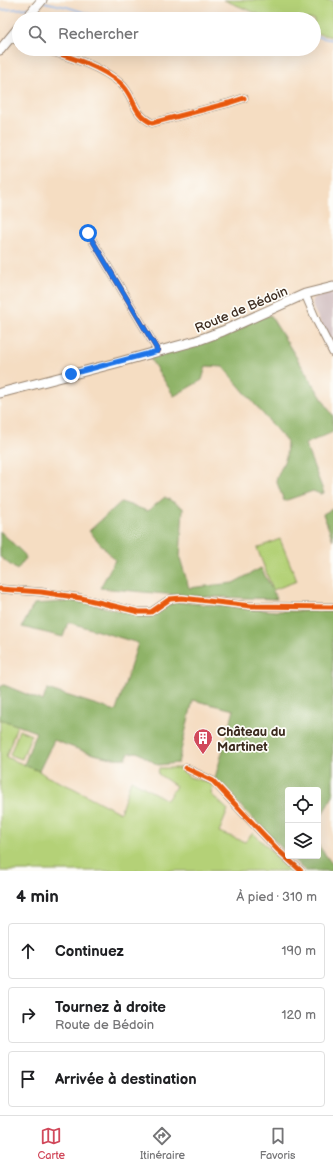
<!DOCTYPE html>
<html lang="fr">
<meta charset="utf-8">
<style>
body{margin:0;font-family:"Balsamiq Sans",sans-serif;background:#f2f2f2;color:#202124}
.controls{position:absolute;right:12px;bottom:12px;display:grid;overflow:hidden;border-radius:4px;box-shadow:0 4px 16px #0002}
.controls button{width:36px;height:36px;display:grid;place-items:center;padding:0;border:0;border-bottom:1px solid #e0e0e0;background:#fff;color:#202124;font:20px sans-serif}
.stop{position:absolute;width:12px;height:12px;margin:-9px;border:3px solid #1a73e8;border-radius:50%;background:#fff}
.stop.end{background:#1a73e8;border-color:#fff;box-shadow:0 1px 4px #0008}
.list{margin:0;padding:0;list-style:none}
h2{display:flex;justify-content:space-between;align-items:center;height:52px;margin:0;padding:0 16px;font-size:17px}
h2 small{font-size:13px;font-weight:400;color:#757577}
.list li{display:grid;grid-template-columns:26px 1fr auto;gap:12px;align-items:center;box-sizing:border-box;height:56px;margin:0 8px 8px;padding:0 8px;border:1px solid #e0e0e0;border-radius:4px}
.list b{display:block;font-size:15px;white-space:nowrap}
.list p{margin:0;font-size:13px;white-space:nowrap;color:#757577}
.list em{font-size:13px;font-style:normal;color:#757577}
.icon{flex:none;width:22px;height:22px;fill:none;stroke:currentColor;stroke-width:2;stroke-linecap:round;stroke-linejoin:round}
.map{position:relative;flex:none;width:333px;height:871px;overflow:hidden}
.search{position:absolute;background:#fff;box-shadow:0 4px 16px #0002;left:12px;right:12px;top:12px;height:44px;display:flex;align-items:center;gap:10px;box-sizing:border-box;padding:0 14px;border-radius:22px;color:#757577;font-size:15px}
.sheet{height:244px;background:#fff}
nav{display:flex;justify-content:space-around;align-items:center;box-sizing:border-box;height:56px;border-top:1px solid #e0e0e0;background:#fff;font-size:11px;color:#757577}
nav a{display:grid;justify-items:center;gap:2px}
nav .on{color:#d1495b}
.map>svg:first-child{display:block}
</style>
<div class="map">
<svg width="333" height="871" viewBox="0 0 333 871">
<rect width="100%" height="100%" fill="#fdfcf7"/>
<filter id="ink" filterUnits="userSpaceOnUse"><feTurbulence type="fractalNoise" baseFrequency=".025" numOctaves="2"/><feDisplacementMap in="SourceGraphic" scale="8" xChannelSelector="R" yChannelSelector="G"/><feConvolveMatrix kernelMatrix="1 2 1 2 8 2 1 2 1" color-interpolation-filters="sRGB"/></filter>
<filter id="wash" filterUnits="userSpaceOnUse"><feTurbulence type="fractalNoise" baseFrequency=".012" numOctaves="4" result="noise"/><feDisplacementMap in="SourceGraphic" scale="16" xChannelSelector="R" yChannelSelector="G"/><feGaussianBlur stdDeviation="0.9" result="paint"/><feColorMatrix in="noise" values="0 0 0 0 0 0 0 0 0 0 0 0 0 0 0 0 0 1.4 0 .05"/><feComposite in="paint" operator="in"/></filter>
<g filter="url(#wash)">
<rect width="100%" height="100%" fill="#f5ddc2"/>
<polygon fill="#d2bfc1" points="333,292 333,348 313,308 312,299 325,293"/>
<g fill="#b4d177" stroke="#787e4a">
<polygon points="224,0 333,0 333,37 314,33 314,19 270,19"/>
<polygon points="280,539 297,581 273,590 257,548"/>
<polygon points="0,719 17,725 6,757 39,771 46,776 73,788 120,813 131,780 167,800 176,786 158,774 159,768 180,768 189,777 213,784 211,794 228,810 219,832 245,842 253,833 292,871 0,871"/>
<polygon points="19,730 31,735 22,759 10,755"/>
</g>
<g fill="#8fb368" stroke="#656e43">
<polygon points="270,315 333,416 333,432 305,444 324,493 320,494 313,491 284,501 276,480 286,457 287,442 223,367 206,366 202,380 174,396 149,357"/>
<polygon points="165,497 183,508 180,558 189,588 233,583 261,568 277,599 187,596 100,588 115,560 89,531 121,502 148,511"/>
<polygon points="332,509 333,510 333,540 323,514"/>
<polygon points="0,531 25,555 25,559 17,570 0,557"/>
<path d="M 78,601 L 136,615 L 151,616 L 168,605 L 177,602 L 275,611 L 333,611 L 333,796 L 318,821 L 318,790 L 288,790 L 288,854 L 219,784 L 215,778 L 234,710 L 193,700 L 178,763 L 158,765 L 137,752 L 129,753 L 126,758 C 108,761 71,747 54,740 L 39,771 L 24,765 L 36,732 L 0,719 L 0,687 L 4,685 L 43,701 L 47,689 L 116,711 L 138,643 L 68,622 L 63,637 L 22,627 L 34,604 Z"/>
<polygon points="318,845 333,865 333,871 305,871 290,856 318,856"/>
</g>
<g fill="none" stroke-linecap="round" stroke-linejoin="round">
<g stroke="#85b5f0" stroke-width="1.5">
<polyline points="44,2 67,7 105,19"/>
<polyline points="0,10 30,8"/>
<path d="M 192,19 C 215,15 237,11 259,19"/>
<polyline points="314,36 333,40"/>
</g>
</g>
</g>
<g filter="url(#ink)">
<g fill="none" stroke-linecap="round" stroke-linejoin="round">
<g stroke="#988470" stroke-width="9">
<g id="minor">
<polyline points="10,38 19,41"/>
<path d="M 44,49 C 69,57 99,65 120,83 C 135,95 131,113 152,123 L 229,103 L 244,98"/>
<polyline points="88,233 158,351"/>
<polyline points="305,294 317,322 333,353"/>
<polyline points="0,589 41,592 81,598 139,612 151,612 170,599 182,598 251,606 333,607"/>
<polyline points="186,768 213,781 278,850 301,871"/>
</g>
</g>
<g stroke="#988470" stroke-width="11">
<g id="major">
<polyline points="26,19 42,0"/>
<polyline points="0,50 19,27"/>
<polyline points="0,393 116,363 196,341 223,331 305,294 333,287"/>
</g>
</g>
<use href="#minor" stroke="#fff" stroke-width="7"/>
<use href="#major" stroke="#fff" stroke-width="9"/>
<g stroke="#fdfcf7" stroke-width="8">
<g id="cycleway">
<path d="M 44,49 C 69,57 99,65 120,83 C 135,95 131,113 152,123 L 229,103 L 244,98"/>
<polyline points="88,233 158,351"/>
<polyline points="0,589 41,592 81,598 139,612 151,612 170,599 182,598 251,606 333,607"/>
<polyline points="186,768 213,781 278,850 301,871"/>
</g>
</g>
<use href="#cycleway" stroke="#e8590c" stroke-width="5"/>
</g>
</g>
<g fill="none" stroke-linecap="round" stroke-linejoin="round" filter="url(#ink)">
<polyline stroke="#1a73e8" stroke-width="5" points="71,374 158,351 88,233"/>
</g>
<defs>
<g id="building-pin" transform="scale(1)"><path d="M0 17L-7.5 6A9.5 9.5 0 1 1 7.5 6Z" fill="#d1495b" stroke="#fdfcf7"/><path d="M-4-6H4V6H1V3H-1V6H-4ZM-2.5-4.3h1.7v1.8h-1.7ZM.8-4.3h1.7v1.8H.8ZM-2.5-1h1.7V.8h-1.7ZM.8-1h1.7V.8H.8Z" fill="#fff"/></g>
</defs>
<g fill-rule="evenodd">
<use href="#building-pin" x="203" y="738"/>
</g>
<g text-anchor="middle" stroke-width="3.5" stroke-linejoin="round" paint-order="stroke">
<g font-size="13" fill="#3b2a1e" stroke="#fdfcf7">
<text transform="translate(241 309) rotate(-23)" y="5">Route de Bédoin</text>
</g>
<g font-size="13" font-weight="bold" fill="#3b2a1e" stroke="#fdfcf7" text-anchor="start">
<text x="217" y="736">Château du<tspan x="217" dy="15">Martinet</tspan></text>
</g>
</g>
</svg>
<div class="controls">
<button><svg class="icon" aria-label="locate" viewBox="0 0 24 24"><circle cx="12" cy="12" r="6"/><path d="M12 2v4M12 18v4M2 12h4M18 12h4"/></svg></button>
<button><svg class="icon" aria-label="layers" viewBox="0 0 24 24"><path d="M12 4l9 5-9 5-9-5zM3 14l9 5 9-5"/></svg></button>
</div>
<div class="stop" style="left:88px;top:233px"></div>
<div class="stop end" style="left:71px;top:374px"></div>
<div class="search"><svg class="icon" aria-label="search" viewBox="0 0 24 24"><circle cx="10" cy="10" r="6"/><path d="M15 15l6 6"/></svg>Rechercher</div>
</div>
<section class="sheet">
<h2>4 min<small>À pied · 310 m</small></h2>
<ul class="list">
<li><svg class="icon" aria-label="ahead" viewBox="0 0 24 24"><path d="M12 20V5M6 11l6-6 6 6"/></svg><div><b>Continuez</b></div><em>190 m</em></li>
<li><svg class="icon" aria-label="right" viewBox="0 0 24 24"><path d="M7 20v-9h11M14 6l5 5-5 5"/></svg><div><b>Tournez à droite</b><p>Route de Bédoin</p></div><em>120 m</em></li>
<li><svg class="icon" aria-label="arrive" viewBox="0 0 24 24"><path d="M6 21V4h12l-3 4 3 4H6"/></svg><div><b>Arrivée à destination</b></div></li>
</ul>
</section>
<nav>
<a class="on"><svg class="icon" aria-label="map" viewBox="0 0 24 24"><path d="M3 6l6-2 6 2 6-2v14l-6 2-6-2-6 2zM9 4v14M15 6v14"/></svg>Carte</a>
<a><svg class="icon" aria-label="directions" viewBox="0 0 24 24"><path d="M12 3l9 9-9 9-9-9zM9 14v-3h6M13 9l2 2-2 2"/></svg>Itinéraire</a>
<a><svg class="icon" aria-label="saved" viewBox="0 0 24 24"><path d="M7 4h10v16l-5-4-5 4z"/></svg>Favoris</a>
</nav>
